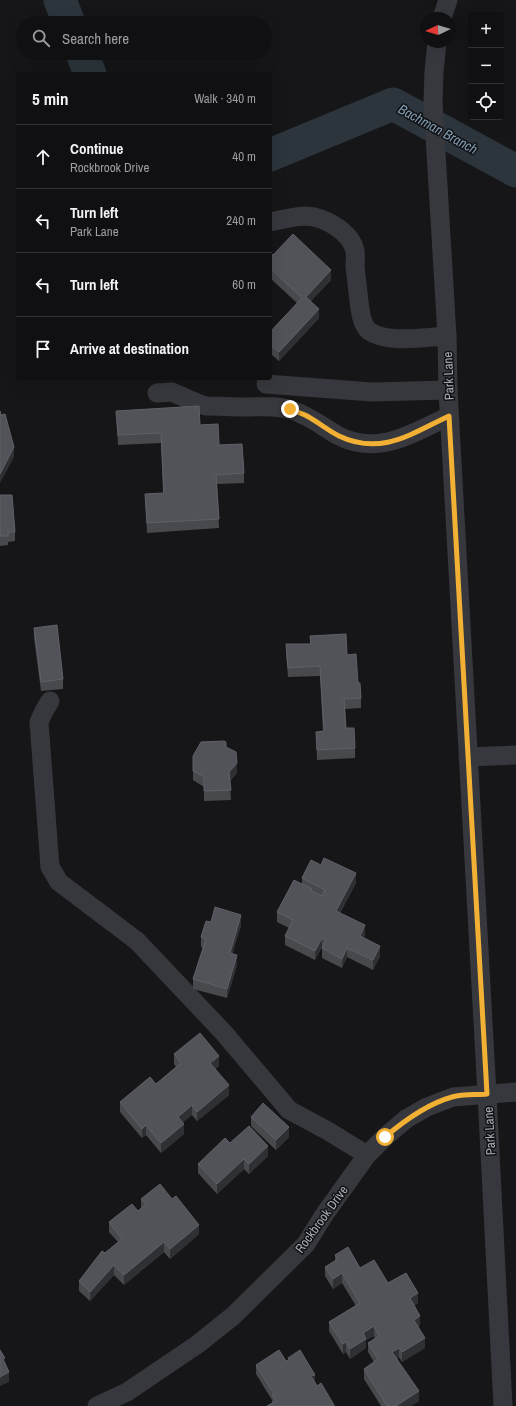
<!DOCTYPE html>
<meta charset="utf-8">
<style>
body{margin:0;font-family:"Archivo Narrow",sans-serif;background:#19191b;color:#f1f3f6}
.controls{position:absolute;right:12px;top:12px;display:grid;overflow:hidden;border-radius:4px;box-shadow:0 4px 16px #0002}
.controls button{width:36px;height:36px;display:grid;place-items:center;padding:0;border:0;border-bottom:1px solid #303032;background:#101012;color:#f1f3f6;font:20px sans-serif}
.compass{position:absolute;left:420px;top:12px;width:36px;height:36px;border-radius:50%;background:#101012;box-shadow:0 4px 16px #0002;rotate:266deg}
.stop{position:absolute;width:12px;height:12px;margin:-9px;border:3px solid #f2b134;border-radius:50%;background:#fff}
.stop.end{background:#f2b134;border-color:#fff;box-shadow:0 1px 4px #0008}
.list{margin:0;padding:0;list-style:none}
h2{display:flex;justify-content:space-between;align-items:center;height:52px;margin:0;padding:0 16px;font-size:17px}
h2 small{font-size:13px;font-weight:400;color:#9c9d9f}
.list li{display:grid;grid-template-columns:26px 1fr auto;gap:12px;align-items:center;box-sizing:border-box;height:64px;padding:0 16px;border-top:1px solid #303032}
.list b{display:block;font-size:15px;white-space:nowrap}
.list p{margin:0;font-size:13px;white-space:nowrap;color:#9c9d9f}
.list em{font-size:13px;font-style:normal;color:#9c9d9f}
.icon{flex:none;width:22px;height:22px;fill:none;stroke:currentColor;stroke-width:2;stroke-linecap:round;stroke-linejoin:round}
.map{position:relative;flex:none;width:516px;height:1406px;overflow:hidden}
.search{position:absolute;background:#101012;box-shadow:0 4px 16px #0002;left:16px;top:16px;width:256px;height:44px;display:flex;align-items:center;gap:10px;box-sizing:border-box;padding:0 14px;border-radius:22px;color:#9c9d9f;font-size:15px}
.panel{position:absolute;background:#101012;box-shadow:0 4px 16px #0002;left:16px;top:72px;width:256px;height:308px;border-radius:4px}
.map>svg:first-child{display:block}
</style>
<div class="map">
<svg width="516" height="1406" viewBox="0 0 516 1406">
<rect width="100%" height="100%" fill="#161618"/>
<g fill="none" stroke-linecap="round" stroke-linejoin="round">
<g stroke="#2c353c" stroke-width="33">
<polyline points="60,0 69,23"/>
<polyline points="82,53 90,74"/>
<polyline points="270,155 393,104 516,171"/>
</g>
<g stroke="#37383d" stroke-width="19">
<polyline points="442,18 448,0"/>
<polyline points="437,42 434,72 433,102 447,336 448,390 487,1094 503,1406"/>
<path d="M 270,222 C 282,220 294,216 306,216 C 325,217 351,232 355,251 C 356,256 355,262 355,267 C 357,281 358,295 360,309 C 361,316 363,326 369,331 C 388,344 425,337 447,336"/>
<polyline points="266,384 372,392 448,390"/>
<path d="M 157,393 L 172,392 L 197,403 L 206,406 C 219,406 232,407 246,407 C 261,407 277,405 291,410 C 308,415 322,426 337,435 C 377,457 413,433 449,416"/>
<polyline points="50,701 44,711 39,722 50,867 59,882 137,941 224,1033 289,1110 328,1131 367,1155"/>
<polyline points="468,757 516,755"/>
<polyline points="97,1406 127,1392 198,1344 233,1316 306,1244 324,1215 367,1155 385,1137 406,1119 427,1107 453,1097 516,1092"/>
</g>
</g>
<g fill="#47494d">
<polygon points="270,252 273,255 331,280 311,301 319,318 279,361 270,353 270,332 297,303 270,278"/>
<polygon points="116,411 200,425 244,473 244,483 217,484 219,528 147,533 145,494 163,493 161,443 118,445"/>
<polygon points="0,495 15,532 15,541 8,542 8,545 0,546"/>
<polygon points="34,628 63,679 63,689 41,691 34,637"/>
<polygon points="310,636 347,655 358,683 361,698 361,708 345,709 346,728 355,748 355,758 317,760 316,732 323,731 320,676 288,677 286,653 286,644 310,644"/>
<polygon points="226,747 237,773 230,781 231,800 204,801 204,787 193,780 193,756"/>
<polygon points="302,878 356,883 340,913 365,935 363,938 380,956 373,970 347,957 342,968 322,958 322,947 315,960 285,945 285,936 289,928 277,922 277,912 302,883"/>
<polygon points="211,922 241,925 232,954 237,965 227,998 193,989 193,979 203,948 201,947 201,937"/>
<polygon points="174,1054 219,1066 215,1069 229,1095 197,1121 192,1115 183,1122 184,1134 161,1153 146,1135 142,1138 120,1112 120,1102 156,1084 176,1067 174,1064"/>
<polygon points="251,1117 289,1137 276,1150 251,1126"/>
<polygon points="230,1143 268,1156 249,1174 244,1169 217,1194 198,1173 198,1164"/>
<polygon points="141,1199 199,1234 170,1259 164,1252 124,1285 114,1275 90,1301 79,1291 79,1281 105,1253 118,1242 109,1232 109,1222 138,1211 141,1208"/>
<polygon points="335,1255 388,1283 418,1303 414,1306 420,1325 418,1327 425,1348 402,1362 399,1357 397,1359 419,1401 411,1406 381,1406 364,1379 364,1369 374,1362 368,1352 368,1343 375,1338 374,1336 366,1340 366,1348 350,1359 346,1352 343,1354 329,1331 329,1322 356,1306 342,1283 333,1289 325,1276 325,1267 335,1261"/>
<polygon points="288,1358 315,1382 317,1386 334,1406 272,1403 272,1400 256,1374 256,1365 286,1361 288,1361"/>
</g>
<g fill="#2f3033">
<polygon points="331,270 331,280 306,306 306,297"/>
<polygon points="319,309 319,318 279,361 279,352"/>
<polygon points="14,447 14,457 0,483 0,474"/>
<polygon points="237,763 237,773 229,782 229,772"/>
<polygon points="356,873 356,883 336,920 336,911"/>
<polygon points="241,915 241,925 230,963 230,953"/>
<polygon points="365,925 365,935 360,945 360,936"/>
<polygon points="322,938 322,947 315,960 315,951"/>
<polygon points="380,946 380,956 373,970 373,960"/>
<polygon points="347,948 347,957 342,968 342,959"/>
<polygon points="237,955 237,965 227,998 227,989"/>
<polygon points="219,1056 219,1066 210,1073 210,1063"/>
<polygon points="229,1085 229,1095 197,1121 197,1112"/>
<polygon points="192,1105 192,1115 178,1126 178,1117"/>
<polygon points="184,1124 184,1134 161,1153 161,1143"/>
<polygon points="146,1125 146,1135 142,1138 142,1129"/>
<polygon points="289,1127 289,1137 276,1150 276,1140"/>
<polygon points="268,1146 268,1156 249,1174 249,1164"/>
<polygon points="244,1159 244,1169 217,1194 217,1184"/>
<polygon points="199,1225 199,1234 170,1259 170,1249"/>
<polygon points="164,1242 164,1252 124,1285 124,1275"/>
<polygon points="114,1265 114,1275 90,1301 90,1292"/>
<polygon points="342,1273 342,1283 333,1289 333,1279"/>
<polygon points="418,1293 418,1303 410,1308 410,1298"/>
<polygon points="420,1316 420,1325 414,1330 414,1320"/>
<polygon points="374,1326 374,1336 366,1340 366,1348 350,1359 350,1349 363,1333"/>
<polygon points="425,1338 425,1348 402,1362 402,1352"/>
<polygon points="346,1342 346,1352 343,1354 343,1344"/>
<polygon points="399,1348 399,1357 392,1361 392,1352"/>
<polygon points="9,1372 9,1382 0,1386 0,1377"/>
<polygon points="315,1375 315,1384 311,1376"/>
<polygon points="419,1391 419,1401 411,1406 396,1406"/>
</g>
<g fill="#525359" stroke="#5f6168">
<polygon points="293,234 331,270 306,297 319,309 279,352 270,344 270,332 302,298 270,268 270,252 273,255"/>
<polygon points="199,406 200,425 218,424 219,445 242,444 244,473 216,475 219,519 147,523 145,494 164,493 161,433 118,435 116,411"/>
<polygon points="0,411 1,415 5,414 14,447 0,474"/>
<polygon points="0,495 12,495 15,532 8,532 8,536 0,536"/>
<polygon points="57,625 63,679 41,682 34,628"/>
<polygon points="346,634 347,655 356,654 358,683 360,683 361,698 344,699 346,728 354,728 355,748 317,750 316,732 324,731 320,666 288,668 286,644 311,644 310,636"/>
<polygon points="224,741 226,742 226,747 236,752 237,763 229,772 231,790 204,791 204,777 193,771 193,756 201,742"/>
<polygon points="324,858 356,873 336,911 365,925 360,936 380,946 373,960 347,948 342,959 322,948 326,940 322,938 315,951 285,936 293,920 277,912 294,880 312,889 311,891 322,896 325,890 302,878 311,860 321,865"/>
<polygon points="215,907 241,915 230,953 237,955 227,989 193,979 206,939 201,937 206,921 211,922"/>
<polygon points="200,1033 219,1056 210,1063 229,1085 197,1112 192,1105 178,1117 184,1124 161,1143 146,1125 142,1129 120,1102 150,1077 156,1084 181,1063 174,1054"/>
<polygon points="263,1103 289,1127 276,1140 251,1117"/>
<polygon points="249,1126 268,1146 249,1164 244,1159 217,1184 198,1164 225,1138 230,1143"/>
<polygon points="160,1184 172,1199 176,1196 199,1225 170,1249 164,1242 124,1275 114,1265 90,1292 79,1281 102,1251 105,1253 122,1239 109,1222 132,1204 138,1211 146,1204 141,1199"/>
<polygon points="348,1247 360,1268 374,1260 388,1283 406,1273 418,1293 410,1298 420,1316 414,1320 425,1338 402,1352 399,1348 392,1352 419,1391 396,1406 387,1406 364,1369 378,1359 368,1343 379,1336 374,1326 363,1333 366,1339 350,1349 346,1342 343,1344 329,1322 360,1303 342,1273 333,1279 325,1267 338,1259 335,1255"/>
<polygon points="0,1350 5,1358 3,1359 9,1372 0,1377"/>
<polygon points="279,1350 286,1361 289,1360 288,1358 300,1350 315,1375 311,1376 317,1386 321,1383 334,1405 334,1406 267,1406 276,1401 272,1395 274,1394 256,1365"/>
</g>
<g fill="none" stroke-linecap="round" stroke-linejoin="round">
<path stroke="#f2b134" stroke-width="5" d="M 290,409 C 295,411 300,413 305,415 C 317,421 327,430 339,436 C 381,456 411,434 449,416 L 487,1094 C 476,1095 463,1094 452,1097 C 427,1104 405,1120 385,1137"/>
</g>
<g text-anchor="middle" stroke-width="3" stroke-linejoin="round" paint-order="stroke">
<g font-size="13" fill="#a8adb8" stroke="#111113">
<text transform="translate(448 376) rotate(-92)" y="5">Park Lane</text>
<text transform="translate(489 1131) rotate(-93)" y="5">Park Lane</text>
<text transform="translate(321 1219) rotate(-54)" y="5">Rockbrook Drive</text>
</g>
<g font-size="14" font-style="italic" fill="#7f9bb3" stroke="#111113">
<text transform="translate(438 129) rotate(29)" y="5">Bachman Branch</text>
</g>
</g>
</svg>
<div class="controls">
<button>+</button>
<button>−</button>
<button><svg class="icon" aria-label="locate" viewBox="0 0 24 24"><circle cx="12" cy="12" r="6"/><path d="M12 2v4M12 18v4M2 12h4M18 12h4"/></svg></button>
</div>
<svg class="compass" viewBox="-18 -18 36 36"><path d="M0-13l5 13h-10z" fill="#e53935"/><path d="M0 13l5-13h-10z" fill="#9c9d9f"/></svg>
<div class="stop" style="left:385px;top:1137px"></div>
<div class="stop end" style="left:290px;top:409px"></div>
<div class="search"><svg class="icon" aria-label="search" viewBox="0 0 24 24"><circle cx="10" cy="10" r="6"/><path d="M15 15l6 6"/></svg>Search here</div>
<section class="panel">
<h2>5 min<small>Walk · 340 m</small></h2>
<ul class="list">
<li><svg class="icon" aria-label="ahead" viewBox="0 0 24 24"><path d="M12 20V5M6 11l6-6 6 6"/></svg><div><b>Continue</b><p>Rockbrook Drive</p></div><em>40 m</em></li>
<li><svg class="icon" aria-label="left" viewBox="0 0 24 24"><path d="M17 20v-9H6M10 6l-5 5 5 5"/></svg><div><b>Turn left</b><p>Park Lane</p></div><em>240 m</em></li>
<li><svg class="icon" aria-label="left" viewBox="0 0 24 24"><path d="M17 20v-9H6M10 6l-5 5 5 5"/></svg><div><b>Turn left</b></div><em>60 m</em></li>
<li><svg class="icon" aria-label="arrive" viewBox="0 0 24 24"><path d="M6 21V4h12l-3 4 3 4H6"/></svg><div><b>Arrive at destination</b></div></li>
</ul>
</section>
</div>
